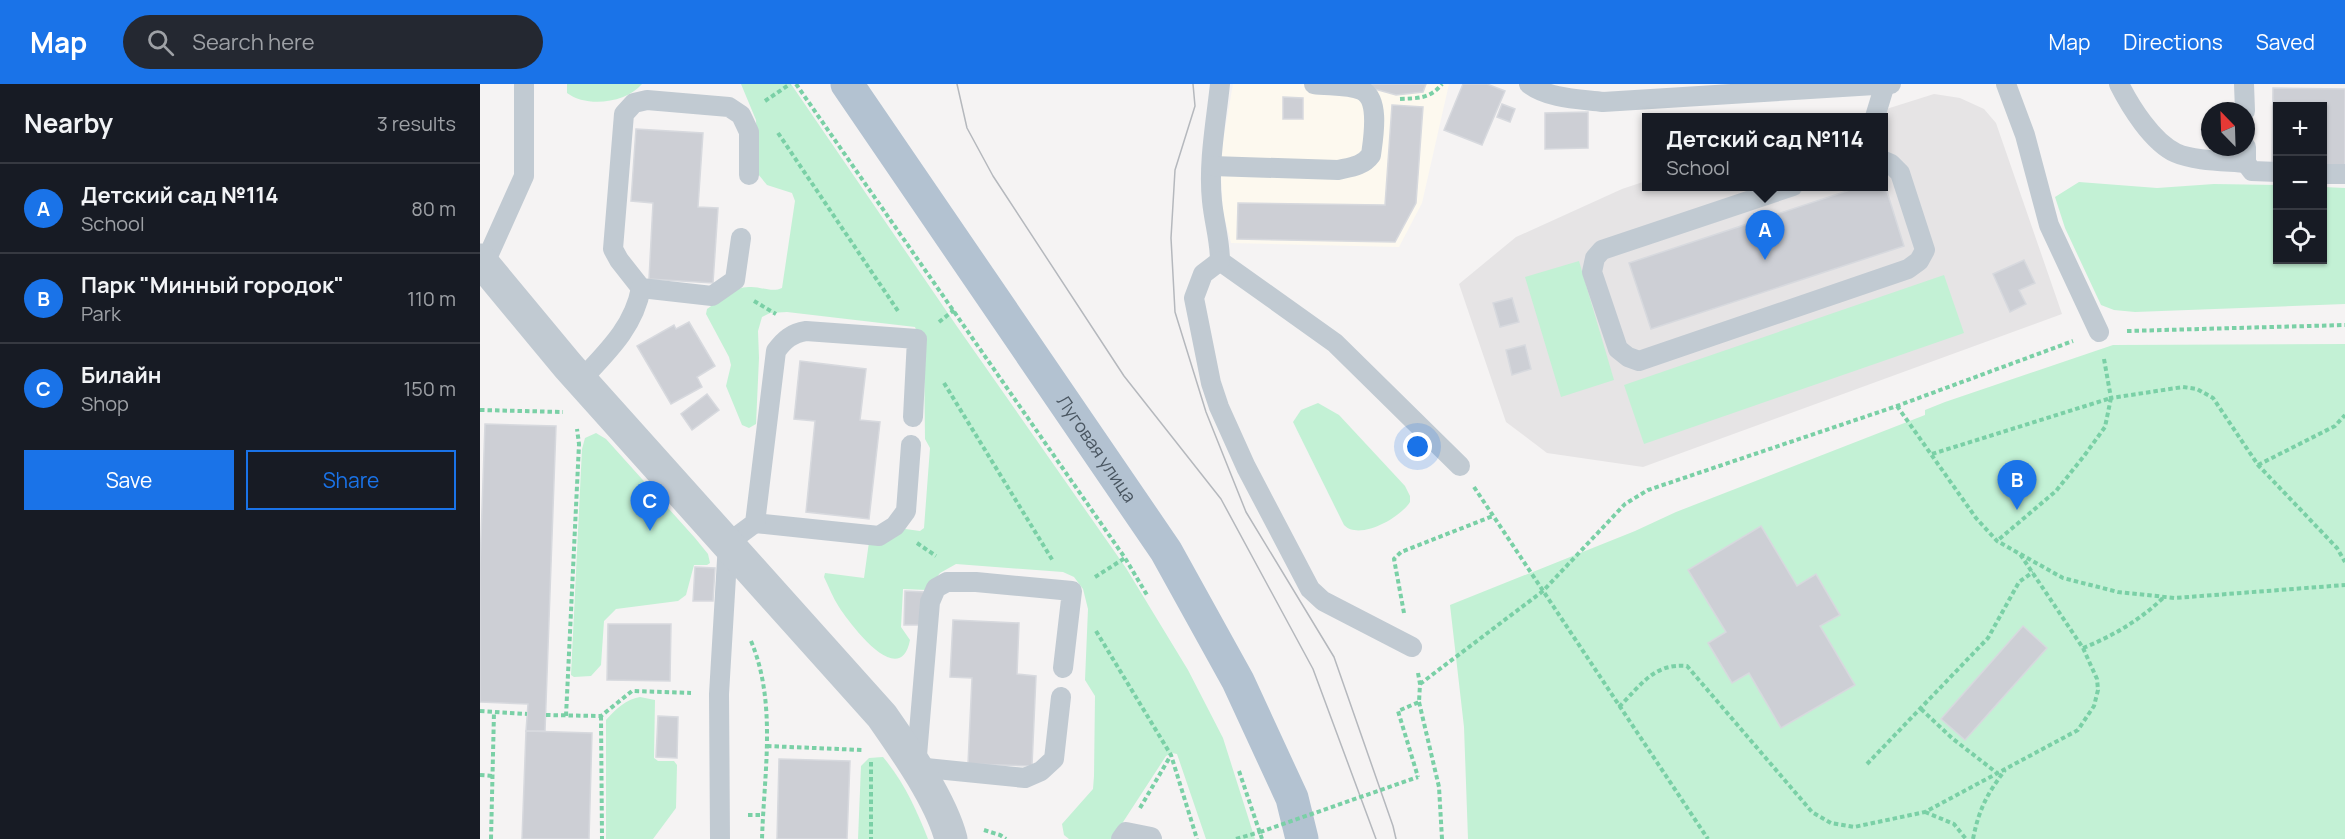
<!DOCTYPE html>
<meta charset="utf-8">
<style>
body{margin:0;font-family:Manrope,sans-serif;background:#242831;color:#f1f3f6}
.controls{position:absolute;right:18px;top:18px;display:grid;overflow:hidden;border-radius:0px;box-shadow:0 2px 4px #0004}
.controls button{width:54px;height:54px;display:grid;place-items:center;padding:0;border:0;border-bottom:2px solid #363941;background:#171b24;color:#f1f3f6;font:30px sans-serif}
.compass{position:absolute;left:1721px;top:18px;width:54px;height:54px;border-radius:50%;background:#171b24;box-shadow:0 2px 4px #0004;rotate:337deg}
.you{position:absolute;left:938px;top:363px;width:21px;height:21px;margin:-15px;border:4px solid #fff;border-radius:50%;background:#1a73e8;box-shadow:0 0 0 9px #1a73e833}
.badge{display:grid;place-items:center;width:39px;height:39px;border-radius:50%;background:#1a73e8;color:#fff;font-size:20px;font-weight:700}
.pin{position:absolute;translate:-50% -50px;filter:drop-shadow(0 2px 3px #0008)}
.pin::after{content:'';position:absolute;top:32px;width:21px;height:18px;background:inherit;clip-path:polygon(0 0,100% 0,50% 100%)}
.popup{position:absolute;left:1162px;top:29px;width:246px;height:78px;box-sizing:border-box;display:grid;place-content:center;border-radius:0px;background:#171b24;filter:drop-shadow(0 2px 4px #0005);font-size:20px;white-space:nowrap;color:#9ea1a6}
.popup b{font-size:22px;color:#f1f3f6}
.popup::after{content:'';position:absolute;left:50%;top:100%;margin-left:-12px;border:12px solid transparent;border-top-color:#171b24}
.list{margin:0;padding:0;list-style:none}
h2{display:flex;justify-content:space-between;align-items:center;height:78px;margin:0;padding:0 24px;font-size:26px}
h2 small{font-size:20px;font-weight:400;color:#9ea1a6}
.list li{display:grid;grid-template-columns:39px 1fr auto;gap:18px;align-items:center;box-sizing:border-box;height:90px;padding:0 24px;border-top:2px solid #363941}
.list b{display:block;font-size:22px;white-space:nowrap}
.list p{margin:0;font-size:20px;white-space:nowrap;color:#9ea1a6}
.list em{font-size:20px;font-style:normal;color:#9ea1a6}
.actions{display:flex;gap:12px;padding:18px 24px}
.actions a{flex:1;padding:14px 0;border:2px solid #1a73e8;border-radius:0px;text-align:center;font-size:21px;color:#1a73e8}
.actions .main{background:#1a73e8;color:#fff}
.icon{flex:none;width:33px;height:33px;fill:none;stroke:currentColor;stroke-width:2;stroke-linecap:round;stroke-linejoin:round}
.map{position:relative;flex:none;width:1865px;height:755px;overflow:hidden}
header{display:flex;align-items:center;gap:36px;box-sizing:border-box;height:84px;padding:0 30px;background:#1a73e8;color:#fff}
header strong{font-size:28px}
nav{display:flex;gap:33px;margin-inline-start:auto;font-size:21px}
.search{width:420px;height:54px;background:#242831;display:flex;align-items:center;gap:15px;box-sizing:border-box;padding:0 21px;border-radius:33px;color:#9ea1a6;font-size:22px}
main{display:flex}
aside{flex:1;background:#171b24}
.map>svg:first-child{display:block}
</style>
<header>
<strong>Map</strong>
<div class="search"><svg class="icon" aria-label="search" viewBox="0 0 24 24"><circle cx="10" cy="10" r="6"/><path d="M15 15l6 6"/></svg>Search here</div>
<nav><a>Map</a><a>Directions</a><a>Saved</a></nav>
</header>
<main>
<aside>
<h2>Nearby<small>3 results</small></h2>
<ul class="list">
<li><span class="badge">A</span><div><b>Детский сад №114</b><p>School</p></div><em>80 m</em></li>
<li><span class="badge">B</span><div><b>Парк &quot;Минный городок&quot;</b><p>Park</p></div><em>110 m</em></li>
<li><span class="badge">C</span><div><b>Билайн</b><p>Shop</p></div><em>150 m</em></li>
</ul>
<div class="actions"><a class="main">Save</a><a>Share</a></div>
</aside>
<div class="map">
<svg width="1865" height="755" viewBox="0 0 1865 755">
<rect width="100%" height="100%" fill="#f5f3f3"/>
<polygon fill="#fdf9ef" points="753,0 969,0 942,119 919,163 751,159 743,128 740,74"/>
<polygon fill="#e6e4e5" points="1454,10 1480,14 1504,25 1516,39 1582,230 1163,383 1067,369 1026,338 979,200 1036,153 1142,105 1166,97 1166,102 1404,102 1404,33 1381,33"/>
<g fill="#c3f1d5">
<path d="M 87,0 L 162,0 C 146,19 107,24 87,9 Z"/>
<path d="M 261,0 L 311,0 L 476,241 L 646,484 L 708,586 L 743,654 L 775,755 L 726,755 L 697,670 L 692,669 L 686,672 L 632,755 L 589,755 L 584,751 L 582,740 L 613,705 L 614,692 L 615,612 L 605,596 L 608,525 L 603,505 L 594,493 L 583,488 L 476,480 L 460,489 L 447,506 L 423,505 L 421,543 L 430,556 C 420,607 370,540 359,523 C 353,514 349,503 344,493 L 345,489 L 384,494 L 389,458 L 418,444 L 440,447 L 444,444 L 450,364 L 445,355 L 444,266 L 435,243 L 307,228 L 290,229 L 282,233 L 278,247 L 279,274 L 276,340 L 269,344 L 262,341 L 246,302 L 251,281 L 249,273 L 226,230 L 227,225 C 239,217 254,203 269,203 C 280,202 292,209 302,204 L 315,117 L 312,109 L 287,101 L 278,90 L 276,36 Z"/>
<polygon points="1599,98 1677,104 1734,100 1797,101 1798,176 1842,176 1843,103 1865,104 1865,220 1655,228 1634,226 1621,221 1585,144 1575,113"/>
<polygon points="1099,177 1134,296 1081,313 1045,193"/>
<polygon points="1464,191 1484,249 1164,360 1144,301"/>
<polygon points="1865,260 1865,755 988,755 984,643 970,521 1155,447 1196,428 1445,331 1445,326 1465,318 1633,261"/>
<path d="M 838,319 L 859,331 L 925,402 L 930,412 L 930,418 C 920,434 879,457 864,441 L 813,338 L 821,326 Z"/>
<polygon points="116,349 126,355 215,454 228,470 230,479 227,481 214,481 206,511 198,517 136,525 124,537 121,581 111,592 94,593 91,591 102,365 105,354"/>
<path d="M 160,613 L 175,616 L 174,674 L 178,677 L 194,677 L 197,681 L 196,724 L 173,755 L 126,755 L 126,636 C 135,626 146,615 160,613 Z"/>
<path d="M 403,673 C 424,698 436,725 448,755 L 378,755 L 381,682 L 389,674 Z"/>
</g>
<g fill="#cdcfd5" stroke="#d7d9de" stroke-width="1.5">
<polygon points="877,0 946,0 943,8 916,11"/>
<polygon points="983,0 1007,0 1025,7 1002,61 964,46"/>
<polygon points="1793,4 1865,5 1865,82 1842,82 1842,22 1798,22 1798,81 1792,81"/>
<polygon points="803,13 823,14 823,35 803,35"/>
<polygon points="1022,20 1035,25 1030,38 1017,33"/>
<polygon points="912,21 943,23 936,119 915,158 757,155 758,119 905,121"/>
<polygon points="1108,28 1108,64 1065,65 1065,29"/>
<polygon points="156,45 223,49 218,123 238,124 233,199 169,195 173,119 151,117"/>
<polygon points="1404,98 1424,162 1171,245 1149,179 1382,102 1404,102"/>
<polygon points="1544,176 1555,199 1539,206 1546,220 1530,228 1513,190"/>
<polygon points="1032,214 1039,238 1020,243 1013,219"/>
<polygon points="209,238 235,282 217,293 222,303 191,320 157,262 194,241 196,245"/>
<polygon points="1045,261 1051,285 1032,291 1026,266"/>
<polygon points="320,277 386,285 380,336 400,338 389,435 326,428 335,337 314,335"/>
<polygon points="227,310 239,326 212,346 201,330"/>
<polygon points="5,340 76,342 65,647 46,647 48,620 0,618 0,482"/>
<polygon points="1281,442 1317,502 1336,490 1360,531 1340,542 1375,601 1301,644 1269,589 1252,599 1228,559 1246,548 1208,486"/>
<polygon points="215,483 235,484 233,517 213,517"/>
<polygon points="425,507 445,508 443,541 424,541"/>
<polygon points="473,536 539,539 537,590 556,592 552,682 488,680 492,594 470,593"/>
<polygon points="128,540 191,540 190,597 127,596"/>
<polygon points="1543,542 1567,564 1485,656 1461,635"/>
<polygon points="178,632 198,633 197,674 176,673"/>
<polygon points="46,647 112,649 109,755 42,755"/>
<polygon points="299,675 370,677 367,755 297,755"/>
</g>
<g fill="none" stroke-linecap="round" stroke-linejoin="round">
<g stroke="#7ad0a6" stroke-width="4" stroke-dasharray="4.5 3" stroke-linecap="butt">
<polyline points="316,0 645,474 667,511"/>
<path d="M 920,15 C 938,14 950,15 962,0"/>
<polyline points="285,17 310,0"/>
<polyline points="298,49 418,227"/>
<polyline points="274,217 296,230"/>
<polyline points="459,238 474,226"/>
<polyline points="1647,247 1865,241"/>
<polyline points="1624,275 1631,314 1703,303 1717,305 1733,314 1778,381 1857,464 1865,478"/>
<polyline points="464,299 573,477"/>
<polyline points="1417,322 1496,434 1517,457 1583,494 1638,508 1695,514 1865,501"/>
<polyline points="0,326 83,328"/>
<polyline points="1452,370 1631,314 1625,343 1604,372 1576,407 1517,457"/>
<polyline points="1778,381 1855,342 1865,331"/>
<polyline points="994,403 1228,755"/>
<polyline points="437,459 456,472"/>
<polyline points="615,493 645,474"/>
<polyline points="924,529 914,475 921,468 1013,432"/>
<polyline points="616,547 691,671 717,755"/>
<path d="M 271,557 C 297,619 284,689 282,755"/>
<path d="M 1603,564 C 1633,552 1660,536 1683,514"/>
<polyline points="938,589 940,600 939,618 918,627 938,693"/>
<polyline points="940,600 1063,507 1145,420 1168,406 1417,322 1593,257"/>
<polyline points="939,618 959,703 962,755"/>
<path d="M 1139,623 C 1161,601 1174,579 1207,582 L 1332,728 L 1351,739 L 1374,743 L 1445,728 L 1598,646 L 1614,622 L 1618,606 L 1617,595 L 1603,564 L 1540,470"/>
<polyline points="1441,625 1473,655 1517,689"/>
<polyline points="0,627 47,630"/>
<polyline points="66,631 121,632 152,607 211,609"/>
<polyline points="86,632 99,360 97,345"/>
<polyline points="121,632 122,755"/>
<polyline points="287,662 382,666"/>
<polyline points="391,678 391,755"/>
<polyline points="1387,680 1508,554 1539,498 1553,488"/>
<polyline points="759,687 782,755"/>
<polyline points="0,691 13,692"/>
<polyline points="660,724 691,671"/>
<polyline points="1445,728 1474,740 1486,755"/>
<polyline points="268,731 283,731"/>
<polyline points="504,746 520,751 526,755"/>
<polyline points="11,755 14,628"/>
<polyline points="756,755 780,748"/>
<path d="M 1493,755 C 1499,725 1507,710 1525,686"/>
</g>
<g stroke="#c1cad2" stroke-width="20">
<path d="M 740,0 C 736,38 728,79 732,117 C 734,138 740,156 740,177 L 855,259 L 980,382"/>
<path d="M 1049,0 C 1069,15 1099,15 1123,18 L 1411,0"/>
<polyline points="1526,0 1545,51 1569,141 1619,248"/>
<path d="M 1639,0 C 1650,22 1672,58 1696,69 C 1714,77 1745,77 1766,79"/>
<polyline points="1764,0 1765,27"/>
<polyline points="1395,33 1405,0"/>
<polyline points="1766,63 1766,79 1772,87 1798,88"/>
<path d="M 732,82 L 858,86 C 871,83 883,82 891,71 C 893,55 901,14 881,6 C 869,1 847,2 834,0"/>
<polyline points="1842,90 1865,90"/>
<polyline points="1313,102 1122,166 1115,174 1112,188 1138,265 1148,273 1159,277 1428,185 1439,177 1445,166 1420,89 1411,80 1404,77"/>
<polyline points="261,154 255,196 232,212 161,204 139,176 133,165 144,30 154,19 167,16 249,23 261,31 269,48 269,91"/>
<polyline points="740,177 723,190 714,214 731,299 739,323 766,383 830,505 843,517 932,563"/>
<polyline points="4,181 44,92 44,0"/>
<path d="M 101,296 C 127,268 154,243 161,204"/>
<polyline points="275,439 399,452 415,442 426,427 431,361"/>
<polyline points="581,613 574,675 561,687 545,694 436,683 450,518 456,504 467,498 496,498 592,507 583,584"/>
<path d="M 240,755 L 239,610 L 248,459 L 275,439 L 296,267 C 304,256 312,249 326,247 L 437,255 L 433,333"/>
<polyline points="641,755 646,748 671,753 672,755"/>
</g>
<path stroke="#c1cad2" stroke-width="33" d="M 0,176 L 88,282 L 402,632 C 425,665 461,716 471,755"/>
<path stroke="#b3c2d1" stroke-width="33" id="s1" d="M 367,0 L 686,467 L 758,597 L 812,714 L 822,755"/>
<g stroke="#b5b8bd" stroke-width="1.5">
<polyline points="477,0 487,44 513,92 644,292 741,415 833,585 896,755"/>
<polyline points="713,0 715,22 695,86 691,154 695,228 726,328 766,428 854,573 913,742 916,755"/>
</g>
<polyline stroke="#7ad0a6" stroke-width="4" stroke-dasharray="4.5 3" stroke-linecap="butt" points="780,748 938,693"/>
</g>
<g text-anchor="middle" stroke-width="5" stroke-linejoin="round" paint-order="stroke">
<g font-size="18" fill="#4a5661" stroke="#fff">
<text dy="6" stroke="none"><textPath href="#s1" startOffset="442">Луговая улица</textPath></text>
</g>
</g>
</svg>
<div class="controls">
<button>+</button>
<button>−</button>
<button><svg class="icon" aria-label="locate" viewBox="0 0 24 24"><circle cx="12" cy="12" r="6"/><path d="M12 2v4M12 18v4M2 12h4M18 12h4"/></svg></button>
</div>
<svg class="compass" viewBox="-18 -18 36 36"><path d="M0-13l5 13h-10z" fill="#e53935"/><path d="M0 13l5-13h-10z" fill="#9ea1a6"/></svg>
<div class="you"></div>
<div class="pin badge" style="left:1285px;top:176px">A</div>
<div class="popup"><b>Детский сад №114</b>School</div>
<div class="pin badge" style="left:1537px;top:426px">B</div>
<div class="pin badge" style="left:170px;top:447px">C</div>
</div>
</main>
